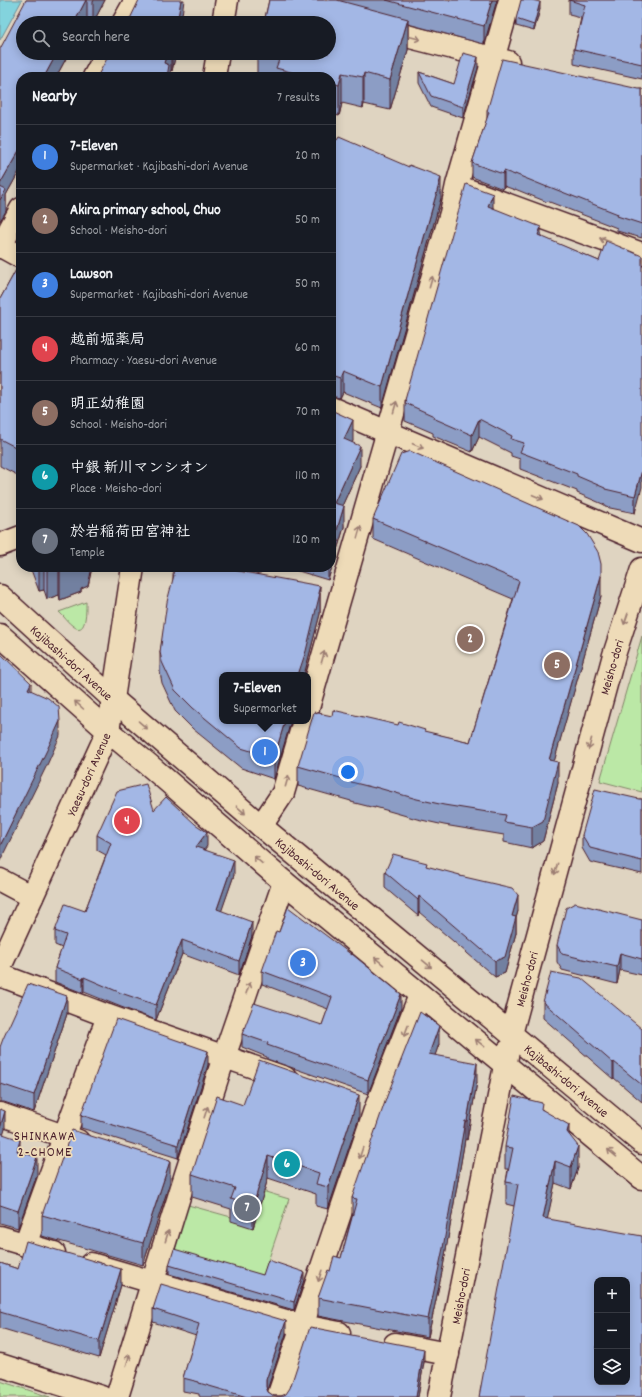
<!DOCTYPE html>
<meta charset="utf-8">
<style>
body{margin:0;font-family:Dekko,"Klee One",sans-serif;background:#242831;color:#f1f3f6}
.controls{position:absolute;right:12px;bottom:12px;display:grid;overflow:hidden;border-radius:8px;box-shadow:0 2px 10px #0003}
.controls button{width:36px;height:36px;display:grid;place-items:center;padding:0;border:0;border-bottom:1px solid #363941;background:#171b24;color:#f1f3f6;font:20px sans-serif}
.you{position:absolute;left:348px;top:772px;width:14px;height:14px;margin:-10px;border:3px solid #fff;border-radius:50%;background:#1a73e8;box-shadow:0 0 0 6px #1a73e833}
.badge{display:grid;place-items:center;width:26px;height:26px;border-radius:50%;background:#b45309;color:#fff;font-size:13px;font-weight:700}
.pin{position:absolute;translate:-50% -50%;border:2px solid #fff;box-shadow:0 1px 4px #0006}
.popup{position:absolute;left:219px;top:672px;width:92px;height:52px;box-sizing:border-box;display:grid;place-content:center;border-radius:8px;background:#171b24;filter:drop-shadow(0 1px 3px #0005);font-size:13px;white-space:nowrap;color:#9ea1a6}
.popup b{font-size:15px;color:#f1f3f6}
.popup::after{content:'';position:absolute;left:50%;top:100%;margin-left:-8px;border:8px solid transparent;border-top-color:#171b24}
.list{margin:0;padding:0;list-style:none}
h2{display:flex;justify-content:space-between;align-items:center;height:52px;margin:0;padding:0 16px;font-size:17px}
h2 small{font-size:13px;font-weight:400;color:#9ea1a6}
.list li{display:grid;grid-template-columns:26px 1fr auto;gap:12px;align-items:center;box-sizing:border-box;height:64px;padding:0 16px;border-top:1px solid #363941}
.list b{display:block;font-size:15px;white-space:nowrap}
.list p{margin:0;font-size:13px;white-space:nowrap;color:#9ea1a6}
.list em{font-size:13px;font-style:normal;color:#9ea1a6}
.icon{flex:none;width:22px;height:22px;fill:none;stroke:currentColor;stroke-width:2;stroke-linecap:round;stroke-linejoin:round}
.map{position:relative;flex:none;width:642px;height:1397px;overflow:hidden}
.search{position:absolute;background:#171b24;box-shadow:0 2px 10px #0003;left:16px;top:16px;width:320px;height:44px;display:flex;align-items:center;gap:10px;box-sizing:border-box;padding:0 14px;border-radius:22px;color:#9ea1a6;font-size:15px}
.panel{position:absolute;background:#171b24;box-shadow:0 2px 10px #0003;left:16px;top:72px;width:320px;height:500px;border-radius:16px}
.map>svg:first-child{display:block}
</style>
<div class="map">
<svg width="642" height="1397" viewBox="0 0 642 1397">
<rect width="100%" height="100%" fill="#dfd4c1"/>
<filter id="ink" filterUnits="userSpaceOnUse"><feTurbulence type="fractalNoise" baseFrequency=".025" numOctaves="2"/><feDisplacementMap in="SourceGraphic" scale="8" xChannelSelector="R" yChannelSelector="G"/><feConvolveMatrix kernelMatrix="1 2 1 2 8 2 1 2 1" color-interpolation-filters="sRGB"/></filter>
<g filter="url(#ink)">
<g fill="#bbe8a6" stroke="#828468">
<path d="M 86,602 C 86,609 87,637 73,626 C 68,623 64,616 59,612 Z"/>
<polygon points="642,636 642,792 600,781"/>
<polygon points="242,1185 289,1199 261,1282 173,1256 188,1205 231,1217"/>
<polygon points="0,1381 50,1397 0,1397"/>
</g>
<polygon fill="#83d3dd" stroke="#6c8b96" points="0,0 22,0 0,40"/>
<g fill="none" stroke-linecap="round" stroke-linejoin="round">
<g stroke="#4a1f2b" stroke-width="25">
<g id="minor">
<polyline points="123,23 136,0"/>
<polyline points="379,29 508,62"/>
<polyline points="94,77 107,53"/>
<polyline points="465,189 642,254"/>
<polyline points="1,246 21,257"/>
<polyline points="0,247 21,209"/>
<polyline points="331,408 642,541"/>
<polyline points="0,545 21,537"/>
<polyline points="308,708 451,213 457,185 510,0"/>
<polyline points="261,826 283,793 304,721"/>
<polyline points="0,880 32,897"/>
<polyline points="0,975 108,1016 285,1078"/>
<polyline points="511,1034 614,655 642,569"/>
<polyline points="0,1114 78,1141"/>
<polyline points="0,1237 54,1253"/>
<polyline points="25,1245 108,1016"/>
<polyline points="91,1264 303,1326 339,1333"/>
<polyline points="395,1344 448,1354"/>
<polyline points="117,1397 186,1174 224,1057 284,882"/>
<polyline points="278,1397 375,1110 420,995"/>
</g>
</g>
<g stroke="#4a1f2b" stroke-width="25">
<g id="tertiary">
<polyline points="223,23 227,0"/>
<polyline points="214,77 218,53"/>
<polyline points="0,596 113,699 261,826 642,1143"/>
<polyline points="0,635 108,731 149,765 284,882 642,1178"/>
<polyline points="113,699 133,567"/>
<polyline points="0,1365 101,1397"/>
<polyline points="439,1397 508,1051"/>
</g>
</g>
<g stroke="#4a1f2b" stroke-width="25">
<polyline id="secondary" points="0,967 108,731 113,699"/>
</g>
<use href="#minor" stroke="#eedbb8" stroke-width="22"/>
<use href="#tertiary" stroke="#eedbb8" stroke-width="22"/>
<use href="#secondary" stroke="#eedbb8" stroke-width="22"/>
</g>
<g fill="#8c9dc5" stroke="#4a1f2b">
<polygon points="26,0 105,0 93,23 87,20 56,77 21,77 21,168 6,195 6,211 0,221"/>
<polygon points="269,0 497,0 484,44 408,24 408,50 390,110 364,104 363,108 342,103 339,116 331,114 331,77 257,77 257,53"/>
<polygon points="569,0 642,0 642,79 574,64 574,49 581,18 569,15"/>
<polygon points="540,9 534,31 516,26 516,19"/>
<polygon points="110,53 176,53 172,71 171,70 169,74 169,77"/>
<polygon points="478,68 463,118 431,107 419,83 419,72 454,84"/>
<polygon points="642,89 642,238 617,231 617,228 547,201 547,202 515,189 515,190 504,186 503,189 472,177 472,163 487,119 487,111"/>
<polygon points="331,137 441,198 382,408 343,392 340,398 331,396"/>
<polygon points="21,208 21,243 18,241 18,214"/>
<polygon points="493,208 541,237 599,261 642,256 635,513 605,507 605,505 577,493 577,491 520,469 520,459 511,456 511,453 479,437 472,452 433,436 433,433 405,421 405,400"/>
<polygon points="21,261 21,477 0,466 0,299"/>
<polygon points="331,410 353,441 352,442 360,466 342,506 344,527 328,580 285,567 331,567"/>
<polygon points="373,519 601,596 554,761 558,783 543,841 532,848 504,842 504,835 444,825 417,819 375,807 375,808 351,802 351,801 298,786 298,766 332,716 425,732 470,742 513,599 373,539"/>
<polygon points="30,567 92,567 88,586 81,589 81,592 60,600 59,595 47,599 44,590 39,591"/>
<polygon points="238,571 320,593 320,614 304,675 222,675 222,721 291,721 274,779 241,768 193,729 175,711 162,683 160,672 160,652 173,582 173,575"/>
<polygon points="639,799 642,799 642,874 590,862 582,848 582,835"/>
<polygon points="154,810 207,846 204,850 234,875 221,911 252,936 239,975 182,954 156,1020 121,1007 84,992 83,993 55,982 55,968 62,948 55,945 55,931 85,911 106,855 97,850 97,835"/>
<polygon points="427,867 460,876 518,911 516,918 516,933 505,973 495,977 419,912 418,916 385,888 385,872"/>
<polygon points="642,920 642,975 620,970 617,984 562,970 557,962 557,945"/>
<polygon points="262,971 401,1008 368,1094 267,1059 267,1057 242,1047 242,1034 322,1025 328,1009 262,984"/>
<polygon points="543,1002 642,1029 642,1102 614,1078 613,1079 543,1018"/>
<polygon points="67,1014 34,1112 4,1102 0,1102 0,1047"/>
<polygon points="439,1044 435,1055 477,1082 467,1140 465,1139 443,1267 428,1337 318,1316 318,1298 330,1271 341,1258 352,1216 352,1198"/>
<polygon points="208,1065 178,1158 81,1128 81,1115"/>
<polygon points="243,1105 359,1118 328,1209 316,1206 316,1194 268,1178 253,1228 231,1221 231,1209 192,1197 192,1174"/>
<polygon points="0,1109 5,1129 3,1134 20,1152 37,1175 18,1228 0,1223"/>
<polygon points="542,1109 569,1135 578,1168 571,1189 555,1183 547,1218 642,1397 514,1206 506,1204 506,1182 508,1169 505,1169 505,1147"/>
<polygon points="170,1182 143,1265 42,1236 42,1215"/>
<polygon points="0,1263 18,1269 121,1285 99,1358 0,1328"/>
<polygon points="169,1265 263,1275 304,1280 294,1310 169,1274"/>
<polygon points="153,1309 286,1334 267,1390 268,1392 274,1396 281,1396 424,1362 418,1397 201,1397 199,1396 199,1394 183,1391 183,1378 196,1336 153,1322"/>
</g>
<g fill="#7280a0" stroke="#4a1f2b">
<polygon points="86,0 87,0 87,20 85,23 74,23"/>
<polygon points="94,0 105,0 93,23 93,2"/>
<polygon points="181,0 184,0 181,23 177,23"/>
<polygon points="492,0 497,0 484,44 484,26"/>
<polygon points="540,2 540,9 534,31 534,25"/>
<polygon points="408,19 408,50 390,110 390,80"/>
<polygon points="57,53 69,53 56,77 44,77"/>
<polygon points="167,53 171,53 171,70 169,74 169,77 164,77 164,63"/>
<polygon points="172,53 176,53 172,71"/>
<polygon points="478,57 478,68 463,118 463,107"/>
<polygon points="342,73 342,103 339,116 339,85"/>
<polygon points="364,73 364,104 363,108 363,77"/>
<polygon points="21,147 21,168 6,195 6,211 0,221 0,184"/>
<polygon points="504,171 504,186 503,189 503,174"/>
<polygon points="441,177 441,198 382,408 382,387"/>
<polygon points="493,194 493,212 488,206"/>
<polygon points="541,227 541,244 538,235"/>
<polygon points="343,371 343,392 340,398 340,378"/>
<polygon points="479,419 479,437 472,452 472,435"/>
<polygon points="353,420 353,441 344,460 344,439"/>
<polygon points="360,446 360,466 334,524 334,503"/>
<polygon points="642,470 642,487 635,513 635,496"/>
<polygon points="344,506 344,527 328,580 328,567 331,567 331,550"/>
<polygon points="39,567 44,567 44,590 39,591"/>
<polygon points="57,567 59,567 59,595 47,599 47,570"/>
<polygon points="70,567 92,567 88,586 81,589 81,592 60,600 60,571"/>
<polygon points="234,567 239,567 233,591 233,570"/>
<polygon points="601,576 601,596 549,780 549,760"/>
<polygon points="320,586 320,614 304,675 298,675"/>
<polygon points="31,683 31,698 28,689"/>
<polygon points="60,721 60,736 47,765 0,861 0,846"/>
<polygon points="285,721 291,721 274,779 274,758"/>
<polygon points="558,762 558,783 543,841 532,848 532,827"/>
<polygon points="207,832 207,846 196,861 196,847"/>
<polygon points="234,860 234,875 217,924 217,909"/>
<polygon points="518,895 518,911 516,918 516,933 505,973 495,977 495,961 512,916"/>
<polygon points="419,896 419,912 418,916 418,900"/>
<polygon points="252,922 252,936 239,975 239,961"/>
<polygon points="182,940 182,954 156,1020 156,1005"/>
<polygon points="620,953 620,970 617,984 617,967"/>
<polygon points="84,977 84,992 83,993 83,979"/>
<polygon points="401,994 401,1008 368,1094 368,1080"/>
<polygon points="67,996 67,1014 34,1112 34,1095"/>
<polygon points="439,1026 439,1044 429,1073 429,1054"/>
<polygon points="208,1051 208,1065 178,1158 178,1145"/>
<polygon points="614,1062 614,1078 613,1079 613,1063"/>
<polygon points="477,1063 477,1082 467,1140 467,1121"/>
<polygon points="359,1095 359,1118 328,1209 328,1187"/>
<polygon points="5,1111 5,1129 0,1146 0,1128"/>
<polygon points="465,1121 465,1139 443,1267 428,1337 428,1319"/>
<polygon points="569,1125 569,1148 567,1132"/>
<polygon points="20,1140 20,1157 17,1151"/>
<polygon points="578,1146 578,1168 571,1189 571,1167"/>
<polygon points="268,1156 268,1178 253,1228 253,1206"/>
<polygon points="37,1157 37,1175 18,1228 18,1211"/>
<polygon points="170,1161 170,1182 143,1265 143,1243"/>
<polygon points="555,1161 555,1183 543,1240 543,1218"/>
<polygon points="121,1269 121,1285 99,1358 99,1341"/>
<polygon points="304,1272 304,1280 294,1310 294,1302"/>
<polygon points="286,1321 286,1334 266,1393 266,1380"/>
<polygon points="424,1349 424,1362 418,1397 416,1397"/>
</g>
<g fill="#a3b7e5" stroke="#4a1f2b" fill-rule="evenodd">
<polygon points="26,0 86,0 74,23 23,23 23,53 57,53 44,77 21,77 21,147 0,184 0,49"/>
<polygon points="139,0 181,0 177,23 128,23"/>
<polygon points="269,0 337,0 408,19 390,80 364,73 363,77 342,73 339,85 331,83 331,77 309,77 276,68 279,60 257,54 257,53 329,53 329,23 264,23"/>
<polygon points="386,0 492,0 484,26"/>
<polygon points="521,0 532,0 540,2 534,25 516,19"/>
<polygon points="569,0 642,0 642,64 574,49 585,5"/>
<polygon points="110,53 167,53 164,63 169,65 167,77 97,77"/>
<polygon points="463,53 478,57 463,107 431,96 419,72 454,84"/>
<polygon points="502,59 639,89 642,89 642,224 617,216 618,214 547,186 547,187 515,174 515,175 504,171 503,174 472,163 489,112 487,111"/>
<polygon points="331,137 337,140 339,137 409,167 409,165 441,177 382,387 343,371 340,378 331,375 331,274 333,269 331,268"/>
<polygon points="466,184 493,194 488,206 541,227 538,235 599,261 606,241 642,256 642,470 635,496 605,489 605,488 577,476 577,474 520,452 524,443 511,439 512,436 479,419 472,435 433,418 434,416 405,403 406,401 405,400"/>
<polygon points="0,187 6,190 0,200"/>
<polygon points="21,208 21,216 18,214"/>
<polygon points="21,261 21,450 0,439 0,299"/>
<polygon points="331,410 353,420 344,439 360,446 334,503 344,506 331,550"/>
<polygon points="410,451 579,526 587,534 598,552 601,564 601,576 549,760 558,762 543,821 532,827 504,822 506,815 444,805 417,799 375,787 375,788 351,782 351,781 298,766 314,712 332,716 333,710 398,725 399,722 425,730 424,731 470,742 519,581 373,519 401,454"/>
<polygon points="46,567 57,567 47,570"/>
<polygon points="59,567 70,567 60,571"/>
<polygon points="174,567 234,567 233,570 320,586 318,593 320,593 306,651 298,675 222,675 222,721 285,721 274,758 241,748 193,708 175,690 162,662 160,652 167,602 174,575 173,575"/>
<polygon points="0,653 31,683 28,689 48,698 59,707 60,721 47,750 0,846"/>
<polygon points="146,784 154,810 166,797 195,824 207,832 196,847 234,860 217,909 252,922 239,961 182,940 156,1005 121,993 84,977 83,979 55,968 66,935 55,931 65,904 85,911 111,843 97,835 117,791"/>
<polygon points="595,789 639,799 642,799 642,861 590,848 582,835"/>
<polygon points="393,854 427,863 426,866 460,875 460,876 512,888 518,895 512,916 516,917 505,957 495,961 419,896 418,900 385,872"/>
<polygon points="575,903 642,920 642,959 620,953 617,967 562,954 557,945 566,908"/>
<polygon points="288,907 352,955 352,954 401,994 368,1080 267,1045 268,1043 242,1034 254,1003 322,1025 332,997 262,971 276,931 279,932"/>
<polygon points="551,972 581,978 642,1029 642,1085 614,1062 613,1063 543,1002"/>
<polygon points="28,984 46,990 47,989 67,996 34,1095 4,1085 0,1084 0,1047 3,1039"/>
<polygon points="420,1012 439,1026 429,1054 477,1063 467,1121 465,1121 443,1248 428,1319 318,1298 328,1270 330,1271 334,1256 341,1258 357,1199 352,1198 387,1096"/>
<polygon points="116,1019 208,1051 178,1145 81,1115"/>
<polygon points="259,1060 359,1095 328,1187 316,1184 319,1173 268,1156 253,1206 231,1199 235,1188 192,1174 217,1096 243,1105"/>
<path d="M 514,1096 L 542,1103 L 541,1109 L 569,1125 L 567,1132 L 578,1146 L 571,1167 L 555,1161 L 543,1218 L 642,1236 L 642,1397 L 479,1397 L 518,1184 L 506,1182 L 513,1148 L 505,1147 ZM 597,1280 L 627,1280 L 627,1382 L 597,1382 Z"/>
<polygon points="0,1109 5,1111 0,1128"/>
<polygon points="72,1130 170,1161 143,1243 42,1215"/>
<polygon points="0,1133 20,1140 17,1151 37,1157 18,1211 0,1205"/>
<polygon points="26,1241 121,1269 99,1341 0,1312 0,1263 18,1269"/>
<polygon points="174,1249 263,1275 268,1260 304,1272 294,1302 169,1265"/>
<polygon points="161,1284 286,1321 266,1380 266,1387 268,1392 274,1396 281,1396 286,1394 290,1388 310,1327 424,1349 416,1397 247,1397 199,1383 199,1382 183,1378 199,1324 153,1309"/>
</g>
<defs><path id="oneway-shaft" d="M-6 0H5M1.5-3L5.5 0L1.5 3" fill="none" stroke-width="1.6" stroke-linecap="round" stroke-linejoin="round"/></defs>
<g stroke="#9c7d72">
<use href="#oneway-shaft" transform="translate(415 38) rotate(15)"/>
<use href="#oneway-shaft" transform="translate(605 240) rotate(-160)"/>
<use href="#oneway-shaft" transform="translate(431 282) rotate(-74)"/>
<use href="#oneway-shaft" transform="translate(395 407) rotate(-74)"/>
<use href="#oneway-shaft" transform="translate(418 446) rotate(23)"/>
<use href="#oneway-shaft" transform="translate(538 497) rotate(23)"/>
<use href="#oneway-shaft" transform="translate(359 532) rotate(-74)"/>
<use href="#oneway-shaft" transform="translate(626 619) rotate(109)"/>
<use href="#oneway-shaft" transform="translate(323 657) rotate(-74)"/>
<use href="#oneway-shaft" transform="translate(79 705) rotate(-138)"/>
<use href="#oneway-shaft" transform="translate(143 725) rotate(41)"/>
<use href="#oneway-shaft" transform="translate(590 744) rotate(105)"/>
<use href="#oneway-shaft" transform="translate(287 781) rotate(-74)"/>
<use href="#oneway-shaft" transform="translate(241 810) rotate(41)"/>
<use href="#oneway-shaft" transform="translate(258 860) rotate(-139)"/>
<use href="#oneway-shaft" transform="translate(556 869) rotate(106)"/>
<use href="#oneway-shaft" transform="translate(379 961) rotate(-140)"/>
<use href="#oneway-shaft" transform="translate(427 964) rotate(40)"/>
<use href="#oneway-shaft" transform="translate(248 988) rotate(-71)"/>
<use href="#oneway-shaft" transform="translate(406 1031) rotate(111)"/>
<use href="#oneway-shaft" transform="translate(480 1043) rotate(-141)"/>
<use href="#oneway-shaft" transform="translate(206 1112) rotate(-72)"/>
<use href="#oneway-shaft" transform="translate(361 1153) rotate(108)"/>
<use href="#oneway-shaft" transform="translate(612 1153) rotate(-140)"/>
<use href="#oneway-shaft" transform="translate(167 1236) rotate(-73)"/>
<use href="#oneway-shaft" transform="translate(320 1276) rotate(108)"/>
<use href="#oneway-shaft" transform="translate(128 1360) rotate(-73)"/>
</g>
</g>
<g text-anchor="middle" stroke-width="3.5" stroke-linejoin="round" paint-order="stroke">
<g font-size="13" fill="#4a1f2b" stroke="#eedbb8">
<text transform="translate(72 662) rotate(42)" y="5">Kajibashi-dori Avenue</text>
<text transform="translate(611 667) rotate(-74)" y="5">Meisho-dori</text>
<text transform="translate(88 774) rotate(-66)" y="5">Yaesu-dori Avenue</text>
<text transform="translate(318 873) rotate(40)" y="5">Kajibashi-dori Avenue</text>
<text transform="translate(526 979) rotate(-75)" y="5">Meisho-dori</text>
<text transform="translate(567 1080) rotate(40)" y="5">Kajibashi-dori Avenue</text>
<text transform="translate(460 1296) rotate(-79)" y="5">Meisho-dori</text>
</g>
<g font-size="14" letter-spacing="1" fill="#4a1f2b" stroke="#eedbb8">
<text x="45" y="1140">SHINKAWA<tspan x="45" dy="16">2-CHOME</tspan></text>
</g>
</g>
</svg>
<div class="controls">
<button>+</button>
<button>−</button>
<button><svg class="icon" aria-label="layers" viewBox="0 0 24 24"><path d="M12 4l9 5-9 5-9-5zM3 14l9 5 9-5"/></svg></button>
</div>
<div class="you"></div>
<div class="pin badge" style="left:265px;top:752px;background:#3f7fe0">1</div>
<div class="popup"><b>7-Eleven</b>Supermarket</div>
<div class="pin badge" style="left:470px;top:639px;background:#8d6e63">2</div>
<div class="pin badge" style="left:303px;top:963px;background:#3f7fe0">3</div>
<div class="pin badge" style="left:127px;top:821px;background:#e0444e">4</div>
<div class="pin badge" style="left:557px;top:665px;background:#8d6e63">5</div>
<div class="pin badge" style="left:287px;top:1164px;background:#0f9aa8">6</div>
<div class="pin badge" style="left:247px;top:1208px;background:#6b7280">7</div>
<div class="search"><svg class="icon" aria-label="search" viewBox="0 0 24 24"><circle cx="10" cy="10" r="6"/><path d="M15 15l6 6"/></svg>Search here</div>
<section class="panel">
<h2>Nearby<small>7 results</small></h2>
<ul class="list">
<li><span class="badge" style="background:#3f7fe0">1</span><div><b>7-Eleven</b><p>Supermarket · Kajibashi-dori Avenue</p></div><em>20 m</em></li>
<li><span class="badge" style="background:#8d6e63">2</span><div><b>Akira primary school, Chuo</b><p>School · Meisho-dori</p></div><em>50 m</em></li>
<li><span class="badge" style="background:#3f7fe0">3</span><div><b>Lawson</b><p>Supermarket · Kajibashi-dori Avenue</p></div><em>50 m</em></li>
<li><span class="badge" style="background:#e0444e">4</span><div><b>越前堀薬局</b><p>Pharmacy · Yaesu-dori Avenue</p></div><em>60 m</em></li>
<li><span class="badge" style="background:#8d6e63">5</span><div><b>明正幼稚園</b><p>School · Meisho-dori</p></div><em>70 m</em></li>
<li><span class="badge" style="background:#0f9aa8">6</span><div><b>中銀 新川マンシオン</b><p>Place · Meisho-dori</p></div><em>110 m</em></li>
<li><span class="badge" style="background:#6b7280">7</span><div><b>於岩稲荷田宮神社</b><p>Temple</p></div><em>120 m</em></li>
</ul>
</section>
</div>
